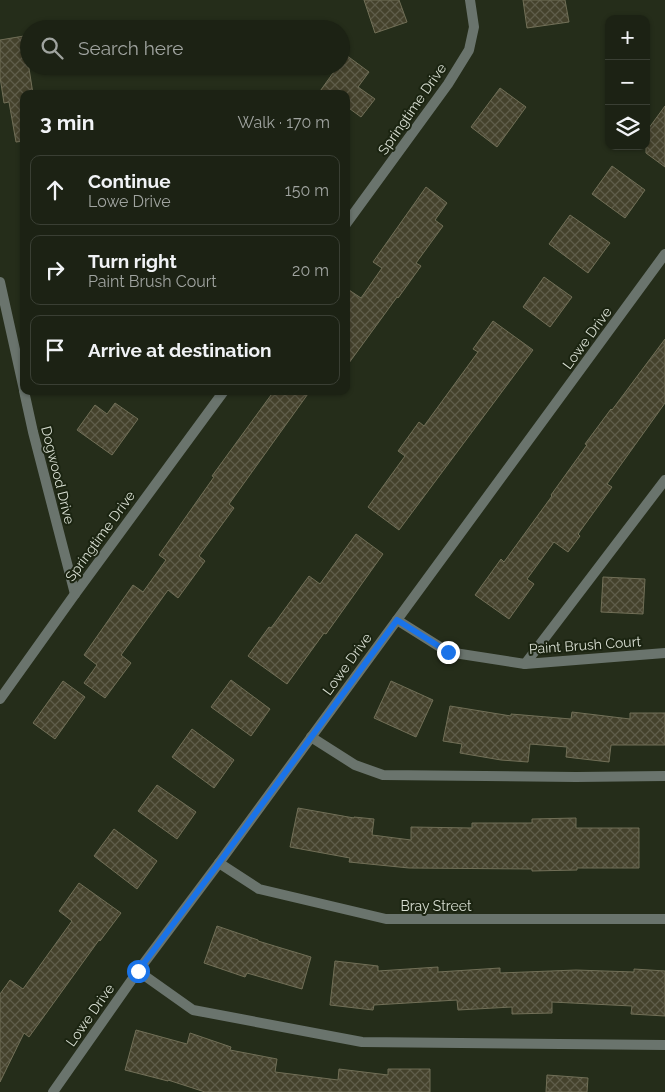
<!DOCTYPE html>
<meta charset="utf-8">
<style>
body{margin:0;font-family:Raleway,sans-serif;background:#292f22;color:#f1f3f6}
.controls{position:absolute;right:15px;top:15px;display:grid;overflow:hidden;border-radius:10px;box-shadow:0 1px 4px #0004}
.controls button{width:45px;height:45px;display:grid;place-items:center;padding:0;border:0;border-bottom:1px solid #3a3f34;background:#1c2214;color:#f1f3f6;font:25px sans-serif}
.stop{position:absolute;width:15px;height:15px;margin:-11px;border:4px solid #1a73e8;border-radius:50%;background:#fff}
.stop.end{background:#1a73e8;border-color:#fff;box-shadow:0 1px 5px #0008}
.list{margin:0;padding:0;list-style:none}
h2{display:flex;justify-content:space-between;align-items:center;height:65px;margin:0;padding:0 20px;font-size:21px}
h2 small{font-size:16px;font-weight:400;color:#a0a4a0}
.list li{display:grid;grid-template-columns:32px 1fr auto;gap:15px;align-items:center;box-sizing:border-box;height:70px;margin:0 10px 10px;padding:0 10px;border:1px solid #3a3f34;border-radius:10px}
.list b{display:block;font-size:19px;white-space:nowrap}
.list p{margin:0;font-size:16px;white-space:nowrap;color:#a0a4a0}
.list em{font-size:16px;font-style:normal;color:#a0a4a0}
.icon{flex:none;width:28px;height:28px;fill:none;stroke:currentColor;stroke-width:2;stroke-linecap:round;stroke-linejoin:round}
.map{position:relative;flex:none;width:665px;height:1092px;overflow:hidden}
.search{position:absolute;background:#1c2214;box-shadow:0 1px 4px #0004;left:20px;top:20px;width:330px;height:55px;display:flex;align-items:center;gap:12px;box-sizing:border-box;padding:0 18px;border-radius:28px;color:#a0a4a0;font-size:19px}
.panel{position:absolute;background:#1c2214;box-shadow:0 1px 4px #0004;left:20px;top:90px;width:330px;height:305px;border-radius:10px}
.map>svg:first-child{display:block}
</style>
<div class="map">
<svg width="665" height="1092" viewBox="0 0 665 1092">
<defs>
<pattern id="building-cross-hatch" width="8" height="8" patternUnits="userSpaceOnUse" patternTransform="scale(1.25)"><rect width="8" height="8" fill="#45422c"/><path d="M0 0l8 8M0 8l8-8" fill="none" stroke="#5f5d4a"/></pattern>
</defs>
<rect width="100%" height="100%" fill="#252d1a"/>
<g fill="url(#building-cross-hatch)" stroke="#716f57">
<polygon points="364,0 399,0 407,22 375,33"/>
<polygon points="523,0 565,0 569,22 527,28"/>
<polygon points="24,36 33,94 24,94 24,141 16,142 9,102 4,103 0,77 0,40"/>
<polygon points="346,55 369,72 358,87 375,99 361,117 346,106 346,94 318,94 338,66 341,66 341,62"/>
<polygon points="500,88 526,107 497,147 471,127"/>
<polygon points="665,106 665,167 646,153 646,132"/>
<polygon points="612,166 645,190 625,218 592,194"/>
<polygon points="426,187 447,203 435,220 443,226 416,263 421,266 398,298 397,297 346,367 346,288 361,298 382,268 373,262"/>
<polygon points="570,215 610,243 588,273 549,244"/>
<polygon points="544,277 572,297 550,327 523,307"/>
<polygon points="493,321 533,350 399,530 368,507 405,456 398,451 419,422 424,426 478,352 473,349"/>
<polygon points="665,339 665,403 607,484 612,487 578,534 580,536 568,552 554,542 527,579 534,584 509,619 475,595 501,559 504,562 552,496 551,495 587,445 585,444 611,409 612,410"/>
<polygon points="274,391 310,391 229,504 234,508 199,556 205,561 178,598 168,590 121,655 131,663 105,698 84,683 97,665 84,655 133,585 143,592 166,560 159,555 214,477 212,476"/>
<polygon points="115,403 138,419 112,455 77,430 95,405 107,414"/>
<polygon points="356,534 383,554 326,634 324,633 287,684 248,656 269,627 271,628 309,576 320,584"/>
<polygon points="603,577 645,579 643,614 601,612"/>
<polygon points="231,680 270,709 251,736 211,707"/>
<polygon points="63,681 85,697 55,739 33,723"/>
<polygon points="391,681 433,700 416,737 374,718"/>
<polygon points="450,706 511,716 511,714 571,719 572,712 630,719 630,713 665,713 665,745 611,745 609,762 566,757 567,747 530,744 528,762 501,760 460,753 462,744 443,741"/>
<polygon points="192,729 234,760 214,788 172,757"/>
<polygon points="157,785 196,812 177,839 138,811"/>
<polygon points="298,808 354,818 354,817 374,819 372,835 411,840 411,827 472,828 472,823 532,823 532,819 576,818 576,828 639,828 639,868 577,868 577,870 532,871 532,869 409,868 349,862 350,858 290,847"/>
<polygon points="114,829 157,861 137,889 94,856"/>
<polygon points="79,883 121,913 100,941 99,940 29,1037 24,1033 0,1082 0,994 10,980 23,989 72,921 59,911"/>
<polygon points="217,926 258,940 258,941 311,957 302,989 247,973 245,977 204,963"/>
<polygon points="335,961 378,966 378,971 438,967 438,972 500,968 500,973 576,970 634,972 634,969 665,971 665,1016 631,1014 632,1006 552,1002 552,1013 512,1014 512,1007 458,1010 457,1000 374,1005 373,1010 330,1005"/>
<polygon points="136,1030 187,1044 190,1033 231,1047 230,1050 277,1059 275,1072 338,1080 339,1069 388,1075 388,1069 430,1069 430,1092 205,1092 168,1080 168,1081 125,1070"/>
<polygon points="547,1075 588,1078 587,1092 546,1092"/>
</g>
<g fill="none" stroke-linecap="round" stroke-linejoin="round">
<g stroke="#6a746d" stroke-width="10">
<polyline points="525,664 665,480"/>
<polyline points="311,737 355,765 383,775 576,777 665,776"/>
<polyline points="138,971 193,1010 362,1042 665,1045"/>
</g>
<g stroke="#6a746d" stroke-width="10">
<polyline points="346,224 448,84 469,50 474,27 470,0"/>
<polyline points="0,282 24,390"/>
<polyline points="24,391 33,432 75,594"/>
<polyline points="397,620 448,652 525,664 665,653"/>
<polyline points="0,699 75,594 224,391"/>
<polyline points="219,863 259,889 386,919 665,919"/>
</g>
<polyline stroke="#6a746d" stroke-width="10" points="53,1092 138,971 219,863 665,254"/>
</g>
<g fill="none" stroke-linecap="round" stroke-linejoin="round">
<polyline stroke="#1a73e8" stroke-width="6" points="138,971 219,863 397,620 448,652"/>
</g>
<g text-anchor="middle" stroke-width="4" stroke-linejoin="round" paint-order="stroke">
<g font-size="14" fill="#d9dfd3" stroke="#1b2411">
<text transform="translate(412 109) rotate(-55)" y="5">Springtime Drive</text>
<text transform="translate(587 338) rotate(-54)" y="5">Lowe Drive</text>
<text transform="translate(58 475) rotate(76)" y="5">Dogwood Drive</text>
<text transform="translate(100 536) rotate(-54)" y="5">Springtime Drive</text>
<text transform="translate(585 645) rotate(-4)" y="5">Paint Brush Court</text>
<text transform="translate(347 664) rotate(-54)" y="5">Lowe Drive</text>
<text x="436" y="911">Bray Street</text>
<text transform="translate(90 1015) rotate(-55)" y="5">Lowe Drive</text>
</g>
</g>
</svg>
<div class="controls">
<button>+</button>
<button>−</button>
<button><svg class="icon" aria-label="layers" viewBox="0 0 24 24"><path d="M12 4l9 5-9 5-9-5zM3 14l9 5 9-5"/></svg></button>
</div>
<div class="stop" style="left:138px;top:971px"></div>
<div class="stop end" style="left:448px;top:652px"></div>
<div class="search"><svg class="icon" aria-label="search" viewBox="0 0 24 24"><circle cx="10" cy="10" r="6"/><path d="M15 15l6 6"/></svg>Search here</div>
<section class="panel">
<h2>3 min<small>Walk · 170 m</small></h2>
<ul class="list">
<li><svg class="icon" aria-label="ahead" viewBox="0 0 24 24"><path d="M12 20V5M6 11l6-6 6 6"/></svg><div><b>Continue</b><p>Lowe Drive</p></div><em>150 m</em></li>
<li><svg class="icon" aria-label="right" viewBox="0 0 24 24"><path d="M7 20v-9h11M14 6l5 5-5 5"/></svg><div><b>Turn right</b><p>Paint Brush Court</p></div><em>20 m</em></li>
<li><svg class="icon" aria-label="arrive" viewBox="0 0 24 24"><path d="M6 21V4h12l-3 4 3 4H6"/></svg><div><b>Arrive at destination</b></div></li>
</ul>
</section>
</div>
